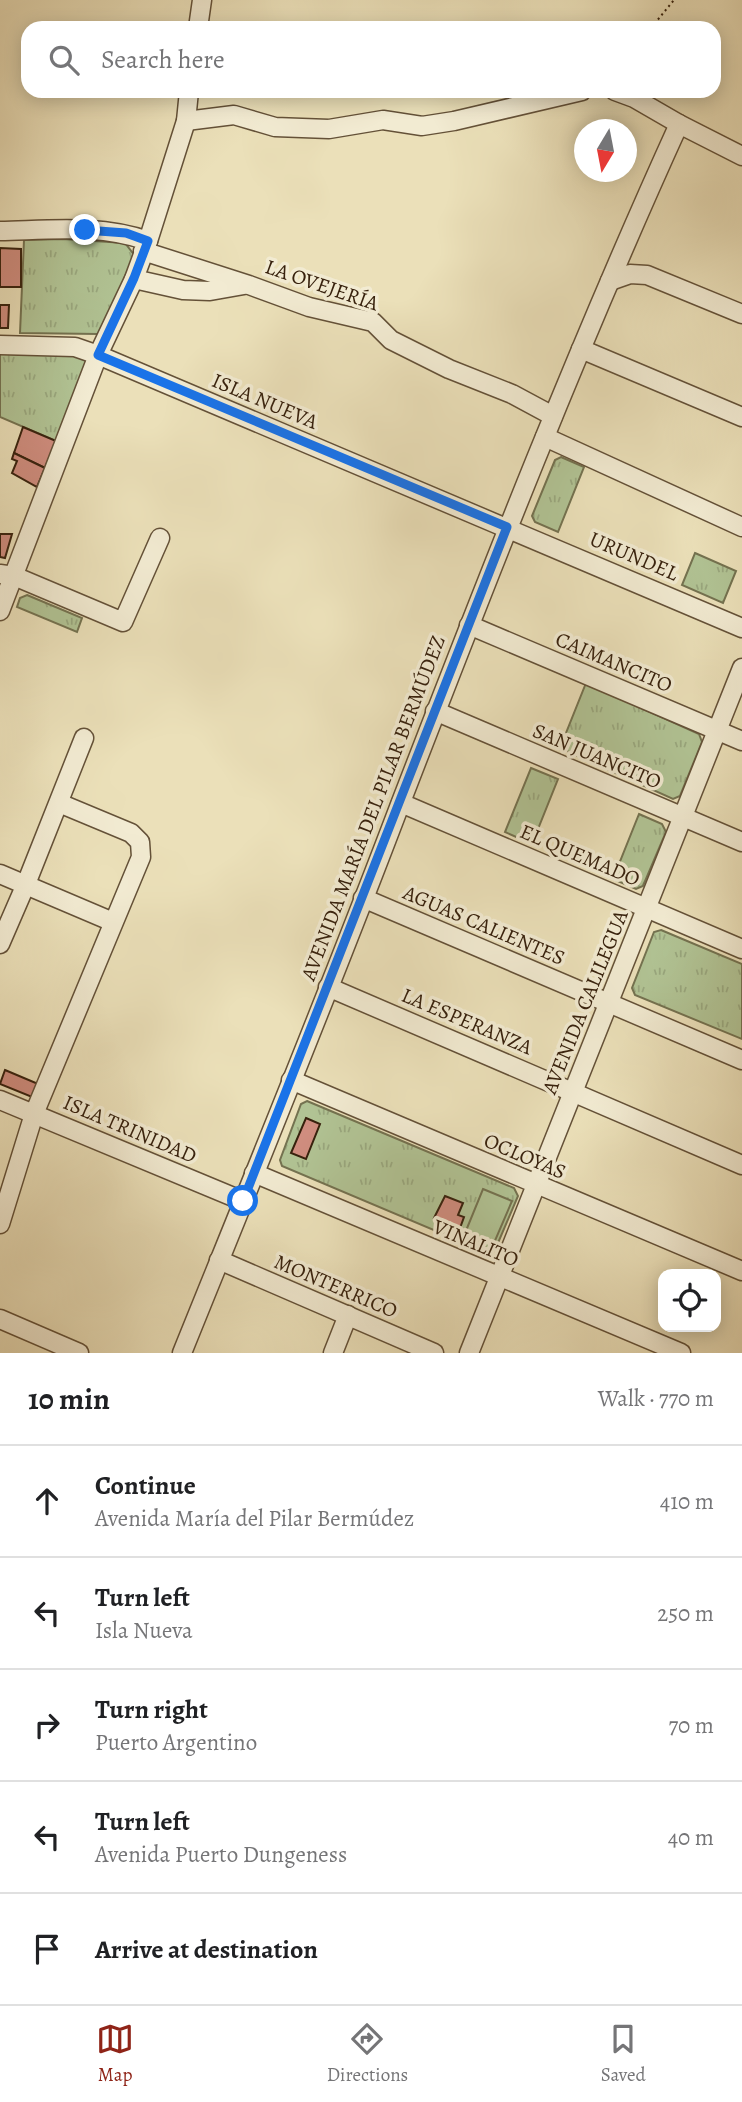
<!DOCTYPE html>
<meta charset="utf-8">
<style>
body{margin:0;font-family:Alegreya,serif;background:#f2f2f2;color:#202124}
.controls{position:absolute;right:21px;bottom:21px;display:grid;overflow:hidden;border-radius:14px;box-shadow:0 4px 18px #0003}
.controls button{width:63px;height:63px;display:grid;place-items:center;padding:0;border:0;border-bottom:2px solid #e0e0e0;background:#fff;color:#202124;font:35px sans-serif}
.compass{position:absolute;left:574px;top:119px;width:63px;height:63px;border-radius:50%;background:#fff;box-shadow:0 4px 18px #0003;rotate:190deg}
.stop{position:absolute;width:21px;height:21px;margin:-16px;border:5px solid #1a73e8;border-radius:50%;background:#fff}
.stop.end{background:#1a73e8;border-color:#fff;box-shadow:0 2px 7px #0008}
.list{margin:0;padding:0;list-style:none}
h2{display:flex;justify-content:space-between;align-items:center;height:91px;margin:0;padding:0 28px;font-size:30px}
h2 small{font-size:23px;font-weight:400;color:#757577}
.list li{display:grid;grid-template-columns:46px 1fr auto;gap:21px;align-items:center;box-sizing:border-box;height:112px;padding:0 28px;border-top:2px solid #e0e0e0}
.list b{display:block;font-size:26px;white-space:nowrap}
.list p{margin:0;font-size:23px;white-space:nowrap;color:#757577}
.list em{font-size:23px;font-style:normal;color:#757577}
.icon{flex:none;width:38px;height:38px;fill:none;stroke:currentColor;stroke-width:2;stroke-linecap:round;stroke-linejoin:round}
.map{position:relative;flex:none;width:742px;height:1353px;overflow:hidden}
.search{position:absolute;background:#fff;box-shadow:0 4px 18px #0003;left:21px;right:21px;top:21px;height:77px;display:flex;align-items:center;gap:18px;box-sizing:border-box;padding:0 24px;border-radius:21px;color:#757577;font-size:26px}
.sheet{height:651px;background:#fff}
nav{display:flex;justify-content:space-around;align-items:center;box-sizing:border-box;height:98px;border-top:2px solid #e0e0e0;background:#fff;font-size:19px;color:#757577}
nav a{display:grid;justify-items:center;gap:4px}
nav .on{color:#8f2418}
.map>svg:first-child{display:block}
</style>
<div class="map">
<svg width="742" height="1353" viewBox="0 0 742 1353">
<defs>
<pattern id="grass-tufts" width="24" height="20" patternUnits="userSpaceOnUse" patternTransform="scale(1.75)"><rect width="24" height="20" fill="#b1c394"/><path d="M3 7l-1-3M5 7V3M7 7l1-3M15 17l-1-3M17 17v-4M19 17l1-3" fill="none" stroke="#99a77e"/></pattern>
</defs>
<rect width="100%" height="100%" fill="#ebe0b9"/>
<filter id="stains"><feTurbulence type="fractalNoise" baseFrequency=".00286" numOctaves="4"/><feColorMatrix values="0 0 0 0 .2 0 0 0 0 .09 0 0 0 0 .02 0 0 0 .5 -.17"/></filter>
<radialGradient id="worn" r=".72"><stop offset=".6" stop-color="#630" stop-opacity="0"/><stop offset="1" stop-color="#630" stop-opacity=".3"/></radialGradient>
<g fill="url(#grass-tufts)" stroke="#747250" stroke-width="2">
<polygon points="63,239 125,243 135,256 106,329 98,334 20,333 24,240"/>
<polygon points="0,353 81,354 89,363 56,441 0,417"/>
<polygon points="561,457 584,467 558,532 535,522 532,516 555,460"/>
<polygon points="695,553 736,571 723,603 682,585"/>
<polygon points="27,595 82,618 77,632 17,607 20,598"/>
<polygon points="586,683 699,734 702,742 680,796 673,799 560,748"/>
<polygon points="531,768 558,779 532,844 505,832"/>
<polygon points="639,814 662,824 666,832 643,886 636,889 613,879"/>
<polygon points="661,930 742,964 742,1039 635,995 632,988 654,932"/>
<polygon points="307,1101 514,1188 518,1196 495,1250 488,1253 282,1166 280,1160 301,1104"/>
</g>
<polygon fill="#b1c394" stroke="#747250" stroke-width="2" points="483,1189 512,1201 491,1250 463,1238"/>
<g fill="#d08d7f" stroke="#37210d" stroke-width="2">
<polygon points="0,248 21,249 21,287 0,287"/>
<polygon points="0,305 9,305 8,328 0,328"/>
<polygon points="23,427 56,441 45,468 14,453"/>
<polygon points="14,453 45,468 37,487 12,473 17,461 12,459"/>
<polygon points="0,534 12,534 5,558 0,557"/>
<polygon points="5,1070 43,1086 37,1099 0,1084"/>
<polygon points="306,1118 320,1124 306,1159 291,1153"/>
<polygon points="445,1196 463,1203 458,1215 464,1217 460,1228 434,1218"/>
</g>
<g fill="none" stroke-linecap="round" stroke-linejoin="round">
<g stroke="#645138" stroke-width="21">
<g id="minor">
<polyline points="198,28 202,0"/>
<polyline points="615,91 634,98 679,124"/>
<polyline points="186,121 234,115 275,127 329,129 383,120 422,126 454,121 582,91"/>
<path d="M 0,231 C 49,230 101,224 148,241"/>
<polyline points="143,251 249,285 309,307 373,322 391,340 449,369 512,394 553,416"/>
<polyline points="134,279 183,290 210,291 244,285"/>
<polyline points="610,281 630,274 647,275 742,314"/>
<polyline points="0,345 75,347 98,355 742,628"/>
<polyline points="581,349 742,417"/>
<polyline points="545,437 742,527"/>
<polyline points="0,574 14,576 123,622 160,538"/>
<polyline points="0,611 98,355 134,279 148,241 186,121 189,91"/>
<polyline points="469,625 742,741"/>
<polyline points="435,711 742,842"/>
<polyline points="401,803 742,949"/>
<polyline points="0,874 113,922"/>
<polyline points="363,898 742,1060"/>
<polyline points="0,944 26,884 84,738"/>
<polyline points="328,987 742,1165"/>
<polyline points="291,1080 742,1271"/>
<polyline points="0,1100 243,1201"/>
<polyline points="254,1173 681,1353"/>
<polyline points="0,1224 34,1114 141,857 140,842 131,833 59,803"/>
<polyline points="219,1260 434,1353"/>
<polyline points="0,1319 79,1353"/>
<path d="M 182,1353 C 256,1170 331,987 401,802 C 489,574 578,346 679,124 L 742,156"/>
<polyline points="333,1353 348,1315"/>
<polyline points="469,1353 742,668"/>
</g>
</g>
<polyline stroke="#37210d" stroke-width="2" stroke-dasharray="2 3.5" stroke-linecap="butt" points="651,28 674,0"/>
<use href="#minor" stroke="#f2ebd2" stroke-width="18"/>
</g>
<g fill="none" stroke-linecap="round" stroke-linejoin="round">
<polyline stroke="#1a73e8" stroke-width="9" points="85,230 126,233 148,241 134,278 98,355 507,527 243,1201"/>
</g>
<g text-anchor="middle" stroke-width="7" stroke-linejoin="round" paint-order="stroke">
<g font-size="21" fill="#37210d" stroke="#f2ebd2">
<text transform="translate(322 285) rotate(19)" y="7">LA OVEJERÍA</text>
<text transform="translate(265 401) rotate(23)" y="7">ISLA NUEVA</text>
<text transform="translate(634 556) rotate(23)" y="7">URUNDEL</text>
<text transform="translate(614 662) rotate(23)" y="7">CAIMANCITO</text>
<text transform="translate(597 756) rotate(23)" y="7">SAN JUANCITO</text>
<text transform="translate(373 808) rotate(-69)" y="7">AVENIDA MARÍA DEL PILAR BERMÚDEZ</text>
<text transform="translate(580 855) rotate(23)" y="7">EL QUEMADO</text>
<text transform="translate(484 925) rotate(23)" y="7">AGUAS CALIENTES</text>
<text transform="translate(585 1002) rotate(-68)" y="7">AVENIDA CALILEGUA</text>
<text transform="translate(467 1021) rotate(23)" y="7">LA ESPERANZA</text>
<text transform="translate(130 1129) rotate(23)" y="7">ISLA TRINIDAD</text>
<text transform="translate(525 1156) rotate(23)" y="7">OCLOYAS</text>
<text transform="translate(476 1243) rotate(23)" y="7">VINALITO</text>
<text transform="translate(336 1286) rotate(23)" y="7">MONTERRICO</text>
</g>
</g>
<rect width="100%" height="100%" filter="url(#stains)"/>
<rect width="100%" height="100%" fill="url(#worn)"/>
</svg>
<div class="controls">
<button><svg class="icon" aria-label="locate" viewBox="0 0 24 24"><circle cx="12" cy="12" r="6"/><path d="M12 2v4M12 18v4M2 12h4M18 12h4"/></svg></button>
</div>
<svg class="compass" viewBox="-18 -18 36 36"><path d="M0-13l5 13h-10z" fill="#e53935"/><path d="M0 13l5-13h-10z" fill="#757577"/></svg>
<div class="stop" style="left:243px;top:1201px"></div>
<div class="stop end" style="left:85px;top:230px"></div>
<div class="search"><svg class="icon" aria-label="search" viewBox="0 0 24 24"><circle cx="10" cy="10" r="6"/><path d="M15 15l6 6"/></svg>Search here</div>
</div>
<section class="sheet">
<h2>10 min<small>Walk · 770 m</small></h2>
<ul class="list">
<li><svg class="icon" aria-label="ahead" viewBox="0 0 24 24"><path d="M12 20V5M6 11l6-6 6 6"/></svg><div><b>Continue</b><p>Avenida María del Pilar Bermúdez</p></div><em>410 m</em></li>
<li><svg class="icon" aria-label="left" viewBox="0 0 24 24"><path d="M17 20v-9H6M10 6l-5 5 5 5"/></svg><div><b>Turn left</b><p>Isla Nueva</p></div><em>250 m</em></li>
<li><svg class="icon" aria-label="right" viewBox="0 0 24 24"><path d="M7 20v-9h11M14 6l5 5-5 5"/></svg><div><b>Turn right</b><p>Puerto Argentino</p></div><em>70 m</em></li>
<li><svg class="icon" aria-label="left" viewBox="0 0 24 24"><path d="M17 20v-9H6M10 6l-5 5 5 5"/></svg><div><b>Turn left</b><p>Avenida Puerto Dungeness</p></div><em>40 m</em></li>
<li><svg class="icon" aria-label="arrive" viewBox="0 0 24 24"><path d="M6 21V4h12l-3 4 3 4H6"/></svg><div><b>Arrive at destination</b></div></li>
</ul>
</section>
<nav>
<a class="on"><svg class="icon" aria-label="map" viewBox="0 0 24 24"><path d="M3 6l6-2 6 2 6-2v14l-6 2-6-2-6 2zM9 4v14M15 6v14"/></svg>Map</a>
<a><svg class="icon" aria-label="directions" viewBox="0 0 24 24"><path d="M12 3l9 9-9 9-9-9zM9 14v-3h6M13 9l2 2-2 2"/></svg>Directions</a>
<a><svg class="icon" aria-label="saved" viewBox="0 0 24 24"><path d="M7 4h10v16l-5-4-5 4z"/></svg>Saved</a>
</nav>
